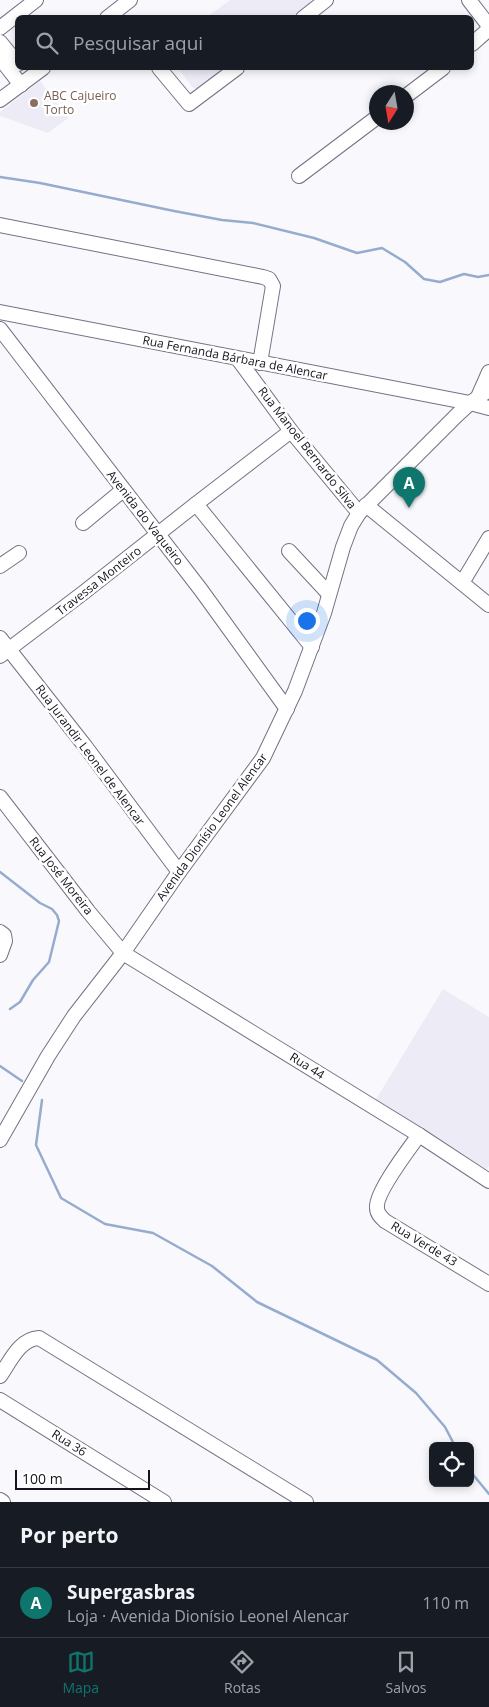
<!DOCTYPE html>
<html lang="pt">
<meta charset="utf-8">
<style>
body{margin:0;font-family:"Open Sans",sans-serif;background:#242831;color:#f1f3f6}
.controls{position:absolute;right:15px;bottom:15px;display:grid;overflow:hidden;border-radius:8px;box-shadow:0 2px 8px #0003}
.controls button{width:45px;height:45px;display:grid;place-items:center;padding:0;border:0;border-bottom:1px solid #363941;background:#171b24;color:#f1f3f6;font:25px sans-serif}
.compass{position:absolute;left:369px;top:85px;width:45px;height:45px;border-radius:50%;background:#171b24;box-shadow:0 2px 8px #0003;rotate:191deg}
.scale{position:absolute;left:15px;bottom:12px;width:135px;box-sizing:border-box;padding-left:5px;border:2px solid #15131b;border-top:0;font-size:14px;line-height:18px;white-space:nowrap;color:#15131b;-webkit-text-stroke:4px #fff;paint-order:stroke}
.you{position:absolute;left:306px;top:620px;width:18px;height:18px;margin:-12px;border:4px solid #fff;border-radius:50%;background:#1a73e8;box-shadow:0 0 0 8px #1a73e833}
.badge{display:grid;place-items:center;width:32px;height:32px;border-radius:50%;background:#0f766e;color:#fff;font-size:16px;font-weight:700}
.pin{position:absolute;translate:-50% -41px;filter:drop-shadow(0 1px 2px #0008)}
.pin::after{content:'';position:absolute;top:26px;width:18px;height:15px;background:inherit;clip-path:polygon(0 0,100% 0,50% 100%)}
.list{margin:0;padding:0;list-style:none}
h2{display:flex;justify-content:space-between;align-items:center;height:65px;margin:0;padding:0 20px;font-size:21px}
h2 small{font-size:16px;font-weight:400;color:#9ea1a6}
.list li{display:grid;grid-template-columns:32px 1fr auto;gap:15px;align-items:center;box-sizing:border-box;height:70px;padding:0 20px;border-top:1px solid #363941}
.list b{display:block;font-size:19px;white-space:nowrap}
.list p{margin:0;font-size:16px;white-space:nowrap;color:#9ea1a6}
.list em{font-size:16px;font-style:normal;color:#9ea1a6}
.icon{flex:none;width:28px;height:28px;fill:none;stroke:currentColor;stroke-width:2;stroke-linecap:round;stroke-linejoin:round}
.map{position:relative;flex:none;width:489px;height:1502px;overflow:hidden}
.search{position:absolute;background:#171b24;box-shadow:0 2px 8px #0003;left:15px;right:15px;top:15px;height:55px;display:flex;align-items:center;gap:12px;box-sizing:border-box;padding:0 18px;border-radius:8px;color:#9ea1a6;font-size:19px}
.sheet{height:135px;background:#171b24}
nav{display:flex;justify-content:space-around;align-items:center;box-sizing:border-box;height:70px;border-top:1px solid #363941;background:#171b24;font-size:14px;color:#9ea1a6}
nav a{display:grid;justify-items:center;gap:2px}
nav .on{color:#0f766e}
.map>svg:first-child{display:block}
</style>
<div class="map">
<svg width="489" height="1502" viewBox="0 0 489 1502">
<rect width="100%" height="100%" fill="#f9f9fd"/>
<g fill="#edebf6">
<polygon points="230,0 310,0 312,2 292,17 207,17"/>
<polygon points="178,68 226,68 200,88 193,88"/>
<polygon points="40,81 68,118 48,133 0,116 0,112"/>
<polygon points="443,989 489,1017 489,1166 486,1170 375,1101"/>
</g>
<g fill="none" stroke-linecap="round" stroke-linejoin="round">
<g stroke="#96accf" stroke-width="2.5">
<polyline points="0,177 40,183 174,211 222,220 253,223 314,238 357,253 382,248 405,262 424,279 440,282 464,274 478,277 489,275"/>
<polyline points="0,872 40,903 52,909 57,915 59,921 49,962 33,980 20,1002 10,1009"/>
<polyline points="0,1066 22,1081"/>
<polyline points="42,1100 36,1145 61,1198 105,1224 153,1233 212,1266 257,1302 377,1360 416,1393 445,1427 455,1446"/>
<polyline points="470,1471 489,1494"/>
</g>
<g stroke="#757184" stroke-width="16">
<g id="minor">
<polyline points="469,0 489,26"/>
<polyline points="107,18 130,0"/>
<polyline points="303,18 326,0"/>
<polyline points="0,28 36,0"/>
<polyline points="0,42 18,64"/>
<polyline points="472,44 489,29"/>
<polyline points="0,58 21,85"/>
<polyline points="159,68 189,104 237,68"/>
<polyline points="406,96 443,68"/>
<polyline points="0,100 43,68"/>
<polyline points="299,176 376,118"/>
<polyline points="0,225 263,277 269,279 273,286 260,363"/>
<polyline points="0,312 470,403 489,408"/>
<polyline points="0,329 201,590 287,709"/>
<polyline points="238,359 291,431 359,513"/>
<polyline points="478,397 489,372"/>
<polyline points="196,504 312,647"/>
<polyline points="366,505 489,605"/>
<polyline points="83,523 123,490"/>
<polyline points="289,551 329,594"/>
<polyline points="0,566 19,553"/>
<polyline points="462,583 489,538"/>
<polyline points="0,638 85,746 179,872"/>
<polyline points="0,656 83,593 196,504 291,431"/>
<polyline points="0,797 88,911 123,953 419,1135 489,1181"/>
<polyline points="0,932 4,935 5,941 0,955"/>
<path d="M 419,1135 C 409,1149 375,1193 377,1208 C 377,1214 381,1217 385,1221 L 489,1284"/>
<polyline points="0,1140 48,1056 74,1016 123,953 179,872 263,758 295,691 324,613 343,547 351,526 359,513 457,415 470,403 489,390"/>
<path d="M 0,1376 C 10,1362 19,1339 39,1338 L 306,1502"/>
<polyline points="0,1400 164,1502"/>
<polyline points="0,1500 3,1502"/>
</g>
</g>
<use href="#minor" stroke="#fff" stroke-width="14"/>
</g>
<circle fill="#8d6e63" stroke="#fff" stroke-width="2" cx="34" cy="103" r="5"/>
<g text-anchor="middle" stroke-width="5" stroke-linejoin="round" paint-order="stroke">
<g font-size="12" fill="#785e54" stroke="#fff" text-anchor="start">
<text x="44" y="100">ABC Cajueiro<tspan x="44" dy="14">Torto</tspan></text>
</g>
<g font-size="12" fill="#15131b" stroke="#fff">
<text transform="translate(235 358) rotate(11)" y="4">Rua Fernanda Bárbara de Alencar</text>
<text transform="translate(307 448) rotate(52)" y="4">Rua Manoel Bernardo Silva</text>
<text transform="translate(145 518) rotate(52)" y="4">Avenida do Vaqueiro</text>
<text transform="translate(99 581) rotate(-38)" y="4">Travessa Monteiro</text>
<text transform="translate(90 755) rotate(53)" y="4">Rua Jurandir Leonel de Alencar</text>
<text transform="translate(212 827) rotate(-54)" y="4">Avenida Dionísio Leonel Alencar</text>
<text transform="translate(61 876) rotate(52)" y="4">Rua José Moreira</text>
<text transform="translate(307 1066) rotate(32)" y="4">Rua 44</text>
<text transform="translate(424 1244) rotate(31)" y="4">Rua Verde 43</text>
<text transform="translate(69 1443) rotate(32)" y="4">Rua 36</text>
</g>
</g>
</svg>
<div class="controls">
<button><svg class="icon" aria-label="locate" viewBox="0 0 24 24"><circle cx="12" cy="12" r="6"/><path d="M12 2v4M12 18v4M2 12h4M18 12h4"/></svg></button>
</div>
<svg class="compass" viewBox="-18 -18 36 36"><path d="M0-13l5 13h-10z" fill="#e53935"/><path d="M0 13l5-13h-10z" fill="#9ea1a6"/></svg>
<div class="scale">100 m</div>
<div class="you"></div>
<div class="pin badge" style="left:409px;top:508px">A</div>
<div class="search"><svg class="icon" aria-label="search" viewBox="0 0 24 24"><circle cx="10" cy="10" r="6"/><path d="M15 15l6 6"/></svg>Pesquisar aqui</div>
</div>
<section class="sheet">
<h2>Por perto<small></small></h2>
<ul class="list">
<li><span class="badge">A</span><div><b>Supergasbras</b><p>Loja · Avenida Dionísio Leonel Alencar</p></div><em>110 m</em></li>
</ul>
</section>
<nav>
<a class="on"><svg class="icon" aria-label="map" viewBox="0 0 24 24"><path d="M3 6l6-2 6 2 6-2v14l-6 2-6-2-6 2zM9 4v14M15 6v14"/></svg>Mapa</a>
<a><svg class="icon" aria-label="directions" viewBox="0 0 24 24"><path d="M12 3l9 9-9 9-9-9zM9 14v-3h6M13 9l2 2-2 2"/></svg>Rotas</a>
<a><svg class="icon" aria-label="saved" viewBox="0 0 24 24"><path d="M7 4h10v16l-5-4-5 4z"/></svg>Salvos</a>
</nav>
